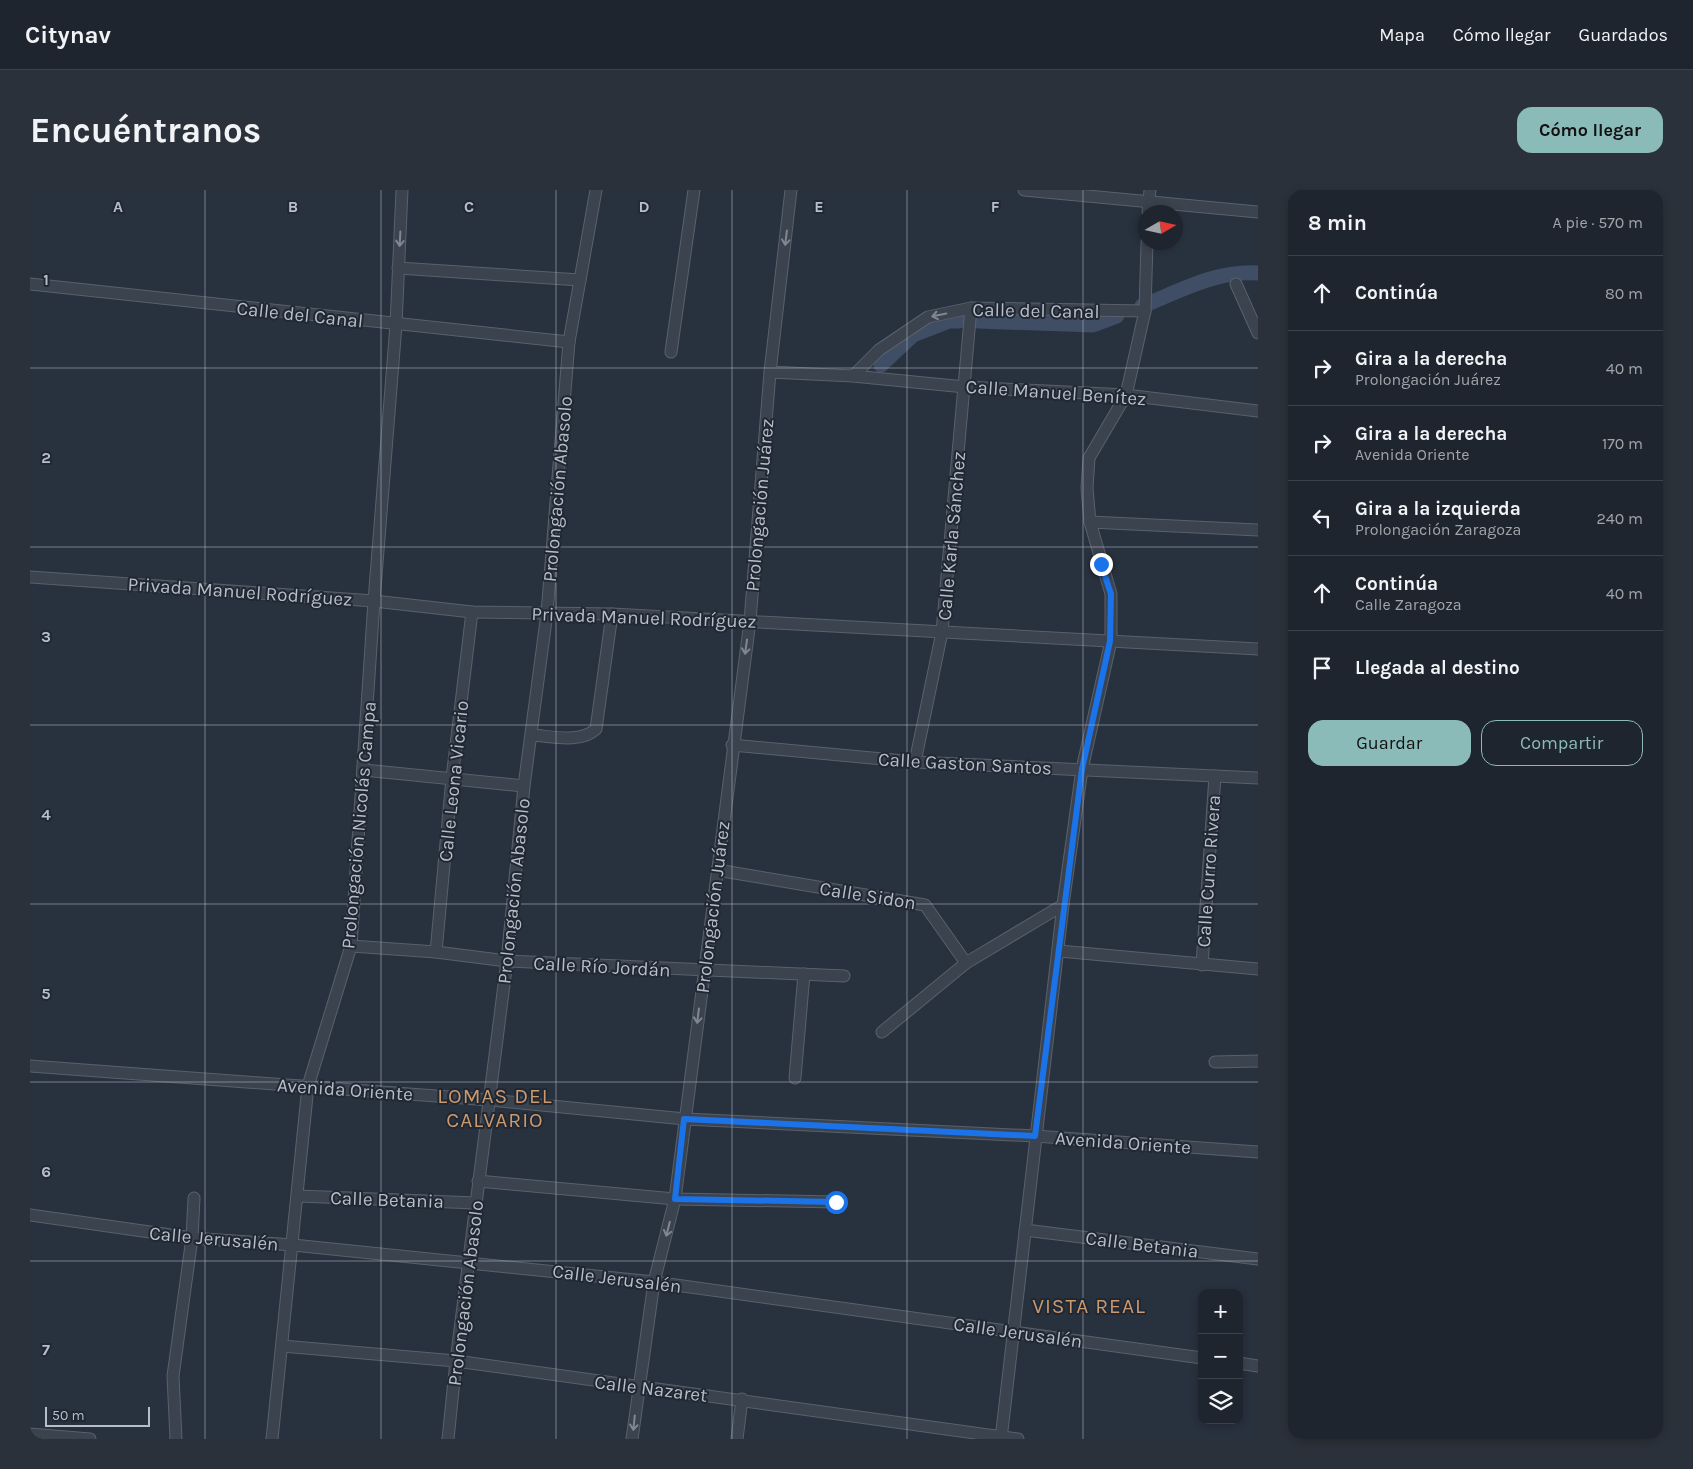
<!DOCTYPE html>
<html lang="es">
<meta charset="utf-8">
<style>
body{margin:0;font-family:Karla,sans-serif;background:#2b313a;color:#f1f3f6}
.controls{position:absolute;right:15px;bottom:15px;display:grid;overflow:hidden;border-radius:10px;box-shadow:0 2px 8px #0003}
.controls button{width:45px;height:45px;display:grid;place-items:center;padding:0;border:0;border-bottom:1px solid #3c424a;background:#1e252e;color:#f1f3f6;font:25px sans-serif}
.compass{position:absolute;left:1108px;top:15px;width:45px;height:45px;border-radius:50%;background:#1e252e;box-shadow:0 2px 8px #0003;rotate:81deg}
.scale{position:absolute;left:15px;bottom:12px;width:105px;box-sizing:border-box;padding-left:5px;border:2px solid #b8bec9;border-top:0;font-size:14px;line-height:18px;white-space:nowrap;color:#b8bec9;-webkit-text-stroke:4px #202833;paint-order:stroke}
.stop{position:absolute;width:15px;height:15px;margin:-11px;border:4px solid #1a73e8;border-radius:50%;background:#fff}
.stop.end{background:#1a73e8;border-color:#fff;box-shadow:0 1px 5px #0008}
.list{margin:0;padding:0;list-style:none}
h2{display:flex;justify-content:space-between;align-items:center;height:65px;margin:0;padding:0 20px;font-size:21px}
h2 small{font-size:16px;font-weight:400;color:#a1a5aa}
.list li{display:grid;grid-template-columns:32px 1fr auto;gap:15px;align-items:center;box-sizing:border-box;height:75px;padding:0 20px;border-top:1px solid #3c424a}
.list b{display:block;font-size:19px;white-space:nowrap}
.list p{margin:0;font-size:16px;white-space:nowrap;color:#a1a5aa}
.list em{font-size:16px;font-style:normal;color:#a1a5aa}
.actions{display:flex;gap:10px;padding:15px 20px}
.actions a{flex:1;padding:11px 0;border:1px solid #8bbbb9;border-radius:15px;text-align:center;font-size:18px;color:#8bbbb9}
.actions .main{background:#8bbbb9;color:#111}
.icon{flex:none;width:28px;height:28px;fill:none;stroke:currentColor;stroke-width:2;stroke-linecap:round;stroke-linejoin:round}
.map{position:relative;flex:none;width:1228px;height:1249px;overflow:hidden;border-radius:15px}
header{display:flex;align-items:center;gap:30px;box-sizing:border-box;height:70px;padding:0 25px;background:#1e252e;border-bottom:1px solid #3c424a}
header strong{font-size:24px}
nav{display:flex;gap:28px;margin-inline-start:auto;font-size:18px}
.intro{display:flex;align-items:center;justify-content:space-between;box-sizing:border-box;height:120px;padding:0 30px}
h1{margin:0;font-size:35px}
.button{padding:12px 22px;border-radius:15px;background:#8bbbb9;color:#111;font-size:18px;font-weight:700}
main{display:flex;gap:30px;padding:0 30px}
aside{flex:1;background:#1e252e;border-radius:15px;box-shadow:0 2px 8px #0003}
.map>svg:first-child{display:block}
</style>
<header>
<strong>Citynav</strong>
<nav><a>Mapa</a><a>Cómo llegar</a><a>Guardados</a></nav>
</header>
<div class="intro"><h1>Encuéntranos</h1><a class="button">Cómo llegar</a></div>
<main>
<div class="map">
<svg width="1228" height="1249" viewBox="0 0 1228 1249">
<rect width="100%" height="100%" fill="#28313e"/>
<g fill="none" stroke-linecap="round" stroke-linejoin="round">
<g stroke="#3f4e65" stroke-width="15">
<path d="M 1112,116 C 1150,101 1187,80 1228,83"/>
<polyline points="948,131 1063,135 1087,126"/>
<polyline points="851,175 883,145 919,131 929,131"/>
</g>
<g stroke="#59616c" stroke-width="13">
<g id="minor">
<polyline points="994,0 1228,22"/>
<polyline points="1118,22 1120,0"/>
<polyline points="368,78 550,90"/>
<polyline points="0,94 539,152"/>
<polyline points="1206,94 1228,143"/>
<polyline points="641,162 664,0"/>
<polyline points="740,182 823,186 935,197 1096,205 1228,221"/>
<polyline points="823,186 849,160 898,127 941,118 1115,121"/>
<polyline points="1060,332 1228,340"/>
<polyline points="0,387 344,411 442,422 582,424 1228,459"/>
<path d="M 501,545 C 521,546 550,554 566,539 L 582,424"/>
<polyline points="702,555 885,572 1228,588"/>
<polyline points="885,572 912,442 941,118"/>
<polyline points="334,580 494,596"/>
<polyline points="687,680 895,715 936,773"/>
<polyline points="321,756 406,762 477,771 814,786"/>
<polyline points="1029,761 1228,779"/>
<polyline points="406,762 422,588 442,422"/>
<polyline points="1172,775 1185,586"/>
<polyline points="852,842 936,773 1033,715"/>
<polyline points="1185,872 1228,871"/>
<polyline points="0,876 460,910 655,929 1005,946 1228,962"/>
<polyline points="765,888 774,784"/>
<polyline points="448,991 645,1009 806,1012"/>
<polyline points="268,1006 446,1013"/>
<polyline points="0,1025 162,1048 263,1055 624,1092 1172,1168"/>
<polyline points="995,1040 1228,1069"/>
<polyline points="252,1156 426,1171 988,1249"/>
<polyline points="1209,1173 1228,1176"/>
<polyline points="0,1244 60,1249"/>
<polyline points="146,1249 143,1186 162,1048 164,1008"/>
<polyline points="242,1249 278,896 321,756 344,411 366,135 372,0"/>
<polyline points="418,1249 426,1171 477,771 494,596 517,423 539,152 566,0"/>
<polyline points="602,1249 624,1092 645,1009 720,431 740,182 761,0"/>
<polyline points="707,1249 712,1209"/>
<polyline points="971,1249 1033,715 1052,579 1081,451 1081,404 1060,332 1057,298 1059,268 1096,205 1115,121 1117,52"/>
</g>
</g>
<use href="#minor" stroke="#3b434e" stroke-width="11"/>
</g>
<defs><path id="oneway-shaft" d="M-6 0H5M1.5-3L5.5 0L1.5 3" fill="none" stroke-width="1.6" stroke-linecap="round" stroke-linejoin="round" transform="scale(1.25)"/></defs>
<g stroke="#808792">
<use href="#oneway-shaft" transform="translate(756 48) rotate(97)"/>
<use href="#oneway-shaft" transform="translate(370 49) rotate(93)"/>
<use href="#oneway-shaft" transform="translate(909 125) rotate(168)"/>
<use href="#oneway-shaft" transform="translate(716 457) rotate(98)"/>
<use href="#oneway-shaft" transform="translate(668 826) rotate(97)"/>
<use href="#oneway-shaft" transform="translate(638 1039) rotate(104)"/>
<use href="#oneway-shaft" transform="translate(604 1233) rotate(96)"/>
</g>
<g fill="none" stroke-linecap="round" stroke-linejoin="round">
<polyline stroke="#1a73e8" stroke-width="6" points="806,1012 645,1009 654,929 1005,946 1052,579 1080,451 1081,404 1071,374"/>
</g>
<path fill="none" stroke="#b8bec9" stroke-width="1" stroke-opacity="0.55" d="M 175,0 L 175,1249M 351,0 L 351,1249M 526,0 L 526,1249M 702,0 L 702,1249M 877,0 L 877,1249M 1053,0 L 1053,1249M 0,178 L 1228,178M 0,357 L 1228,357M 0,535 L 1228,535M 0,714 L 1228,714M 0,892 L 1228,892M 0,1071 L 1228,1071"/>
<g text-anchor="middle" stroke-width="4" stroke-linejoin="round" paint-order="stroke">
<g font-size="19" fill="#b8bec9" stroke="#202833">
<text transform="translate(1006 120) rotate(1)" y="7">Calle del Canal</text>
<text transform="translate(270 124) rotate(6)" y="7">Calle del Canal</text>
<text transform="translate(1026 202) rotate(4)" y="7">Calle Manuel Benítez</text>
<text transform="translate(527 299) rotate(-85)" y="7">Prolongación Abasolo</text>
<text transform="translate(729 315) rotate(-85)" y="7">Prolongación Juárez</text>
<text transform="translate(921 346) rotate(-85)" y="7">Calle Karla Sánchez</text>
<text transform="translate(210 401) rotate(4)" y="7">Privada Manuel Rodríguez</text>
<text transform="translate(614 427) rotate(2)" y="7">Privada Manuel Rodríguez</text>
<text transform="translate(935 573) rotate(3)" y="7">Calle Gaston Santos</text>
<text transform="translate(423 591) rotate(-84)" y="7">Calle Leona Vicario</text>
<text transform="translate(328 635) rotate(-85)" y="7">Prolongación Nicolás Campa</text>
<text transform="translate(1178 681) rotate(-86)" y="7">Calle Curro Rivera</text>
<text transform="translate(483 701) rotate(-84)" y="7">Prolongación Abasolo</text>
<text transform="translate(838 705) rotate(9)" y="7">Calle Sidon</text>
<text transform="translate(682 717) rotate(-83)" y="7">Prolongación Juárez</text>
<text transform="translate(572 776) rotate(3)" y="7">Calle Río Jordán</text>
<text transform="translate(315 899) rotate(4)" y="7">Avenida Oriente</text>
<text transform="translate(1093 952) rotate(4)" y="7">Avenida Oriente</text>
<text transform="translate(357 1009) rotate(2)" y="7">Calle Betania</text>
<text transform="translate(184 1048) rotate(5)" y="7">Calle Jerusalén</text>
<text transform="translate(1112 1054) rotate(7)" y="7">Calle Betania</text>
<text transform="translate(587 1088) rotate(7)" y="7">Calle Jerusalén</text>
<text transform="translate(435 1103) rotate(-83)" y="7">Prolongación Abasolo</text>
<text transform="translate(988 1142) rotate(8)" y="7">Calle Jerusalén</text>
<text transform="translate(621 1198) rotate(7)" y="7">Calle Nazaret</text>
</g>
<g font-size="21" letter-spacing="1" fill="#cc996f" stroke="#202833">
<text x="465" y="913">LOMAS DEL<tspan x="465" dy="24">CALVARIO</tspan></text>
<text x="1059" y="1123">VISTA REAL</text>
</g>
</g>
<g font-size="16" text-anchor="middle" font-weight="bold" fill="#b8bec9" stroke="#202833" stroke-width="4" stroke-linejoin="round" paint-order="stroke">
<text x="88" y="22">A</text>
<text x="263" y="22">B</text>
<text x="439" y="22">C</text>
<text x="614" y="22">D</text>
<text x="789" y="22">E</text>
<text x="965" y="22">F</text>
<text x="16" y="95">1</text>
<text x="16" y="273">2</text>
<text x="16" y="452">3</text>
<text x="16" y="630">4</text>
<text x="16" y="809">5</text>
<text x="16" y="987">6</text>
<text x="16" y="1165">7</text>
</g>
</svg>
<div class="controls">
<button>+</button>
<button>−</button>
<button><svg class="icon" aria-label="layers" viewBox="0 0 24 24"><path d="M12 4l9 5-9 5-9-5zM3 14l9 5 9-5"/></svg></button>
</div>
<svg class="compass" viewBox="-18 -18 36 36"><path d="M0-13l5 13h-10z" fill="#e53935"/><path d="M0 13l5-13h-10z" fill="#a1a5aa"/></svg>
<div class="scale">50 m</div>
<div class="stop" style="left:806px;top:1012px"></div>
<div class="stop end" style="left:1071px;top:374px"></div>
</div>
<aside>
<h2>8 min<small>A pie · 570 m</small></h2>
<ul class="list">
<li><svg class="icon" aria-label="ahead" viewBox="0 0 24 24"><path d="M12 20V5M6 11l6-6 6 6"/></svg><div><b>Continúa</b></div><em>80 m</em></li>
<li><svg class="icon" aria-label="right" viewBox="0 0 24 24"><path d="M7 20v-9h11M14 6l5 5-5 5"/></svg><div><b>Gira a la derecha</b><p>Prolongación Juárez</p></div><em>40 m</em></li>
<li><svg class="icon" aria-label="right" viewBox="0 0 24 24"><path d="M7 20v-9h11M14 6l5 5-5 5"/></svg><div><b>Gira a la derecha</b><p>Avenida Oriente</p></div><em>170 m</em></li>
<li><svg class="icon" aria-label="left" viewBox="0 0 24 24"><path d="M17 20v-9H6M10 6l-5 5 5 5"/></svg><div><b>Gira a la izquierda</b><p>Prolongación Zaragoza</p></div><em>240 m</em></li>
<li><svg class="icon" aria-label="ahead" viewBox="0 0 24 24"><path d="M12 20V5M6 11l6-6 6 6"/></svg><div><b>Continúa</b><p>Calle Zaragoza</p></div><em>40 m</em></li>
<li><svg class="icon" aria-label="arrive" viewBox="0 0 24 24"><path d="M6 21V4h12l-3 4 3 4H6"/></svg><div><b>Llegada al destino</b></div></li>
</ul>
<div class="actions"><a class="main">Guardar</a><a>Compartir</a></div>
</aside>
</main>
